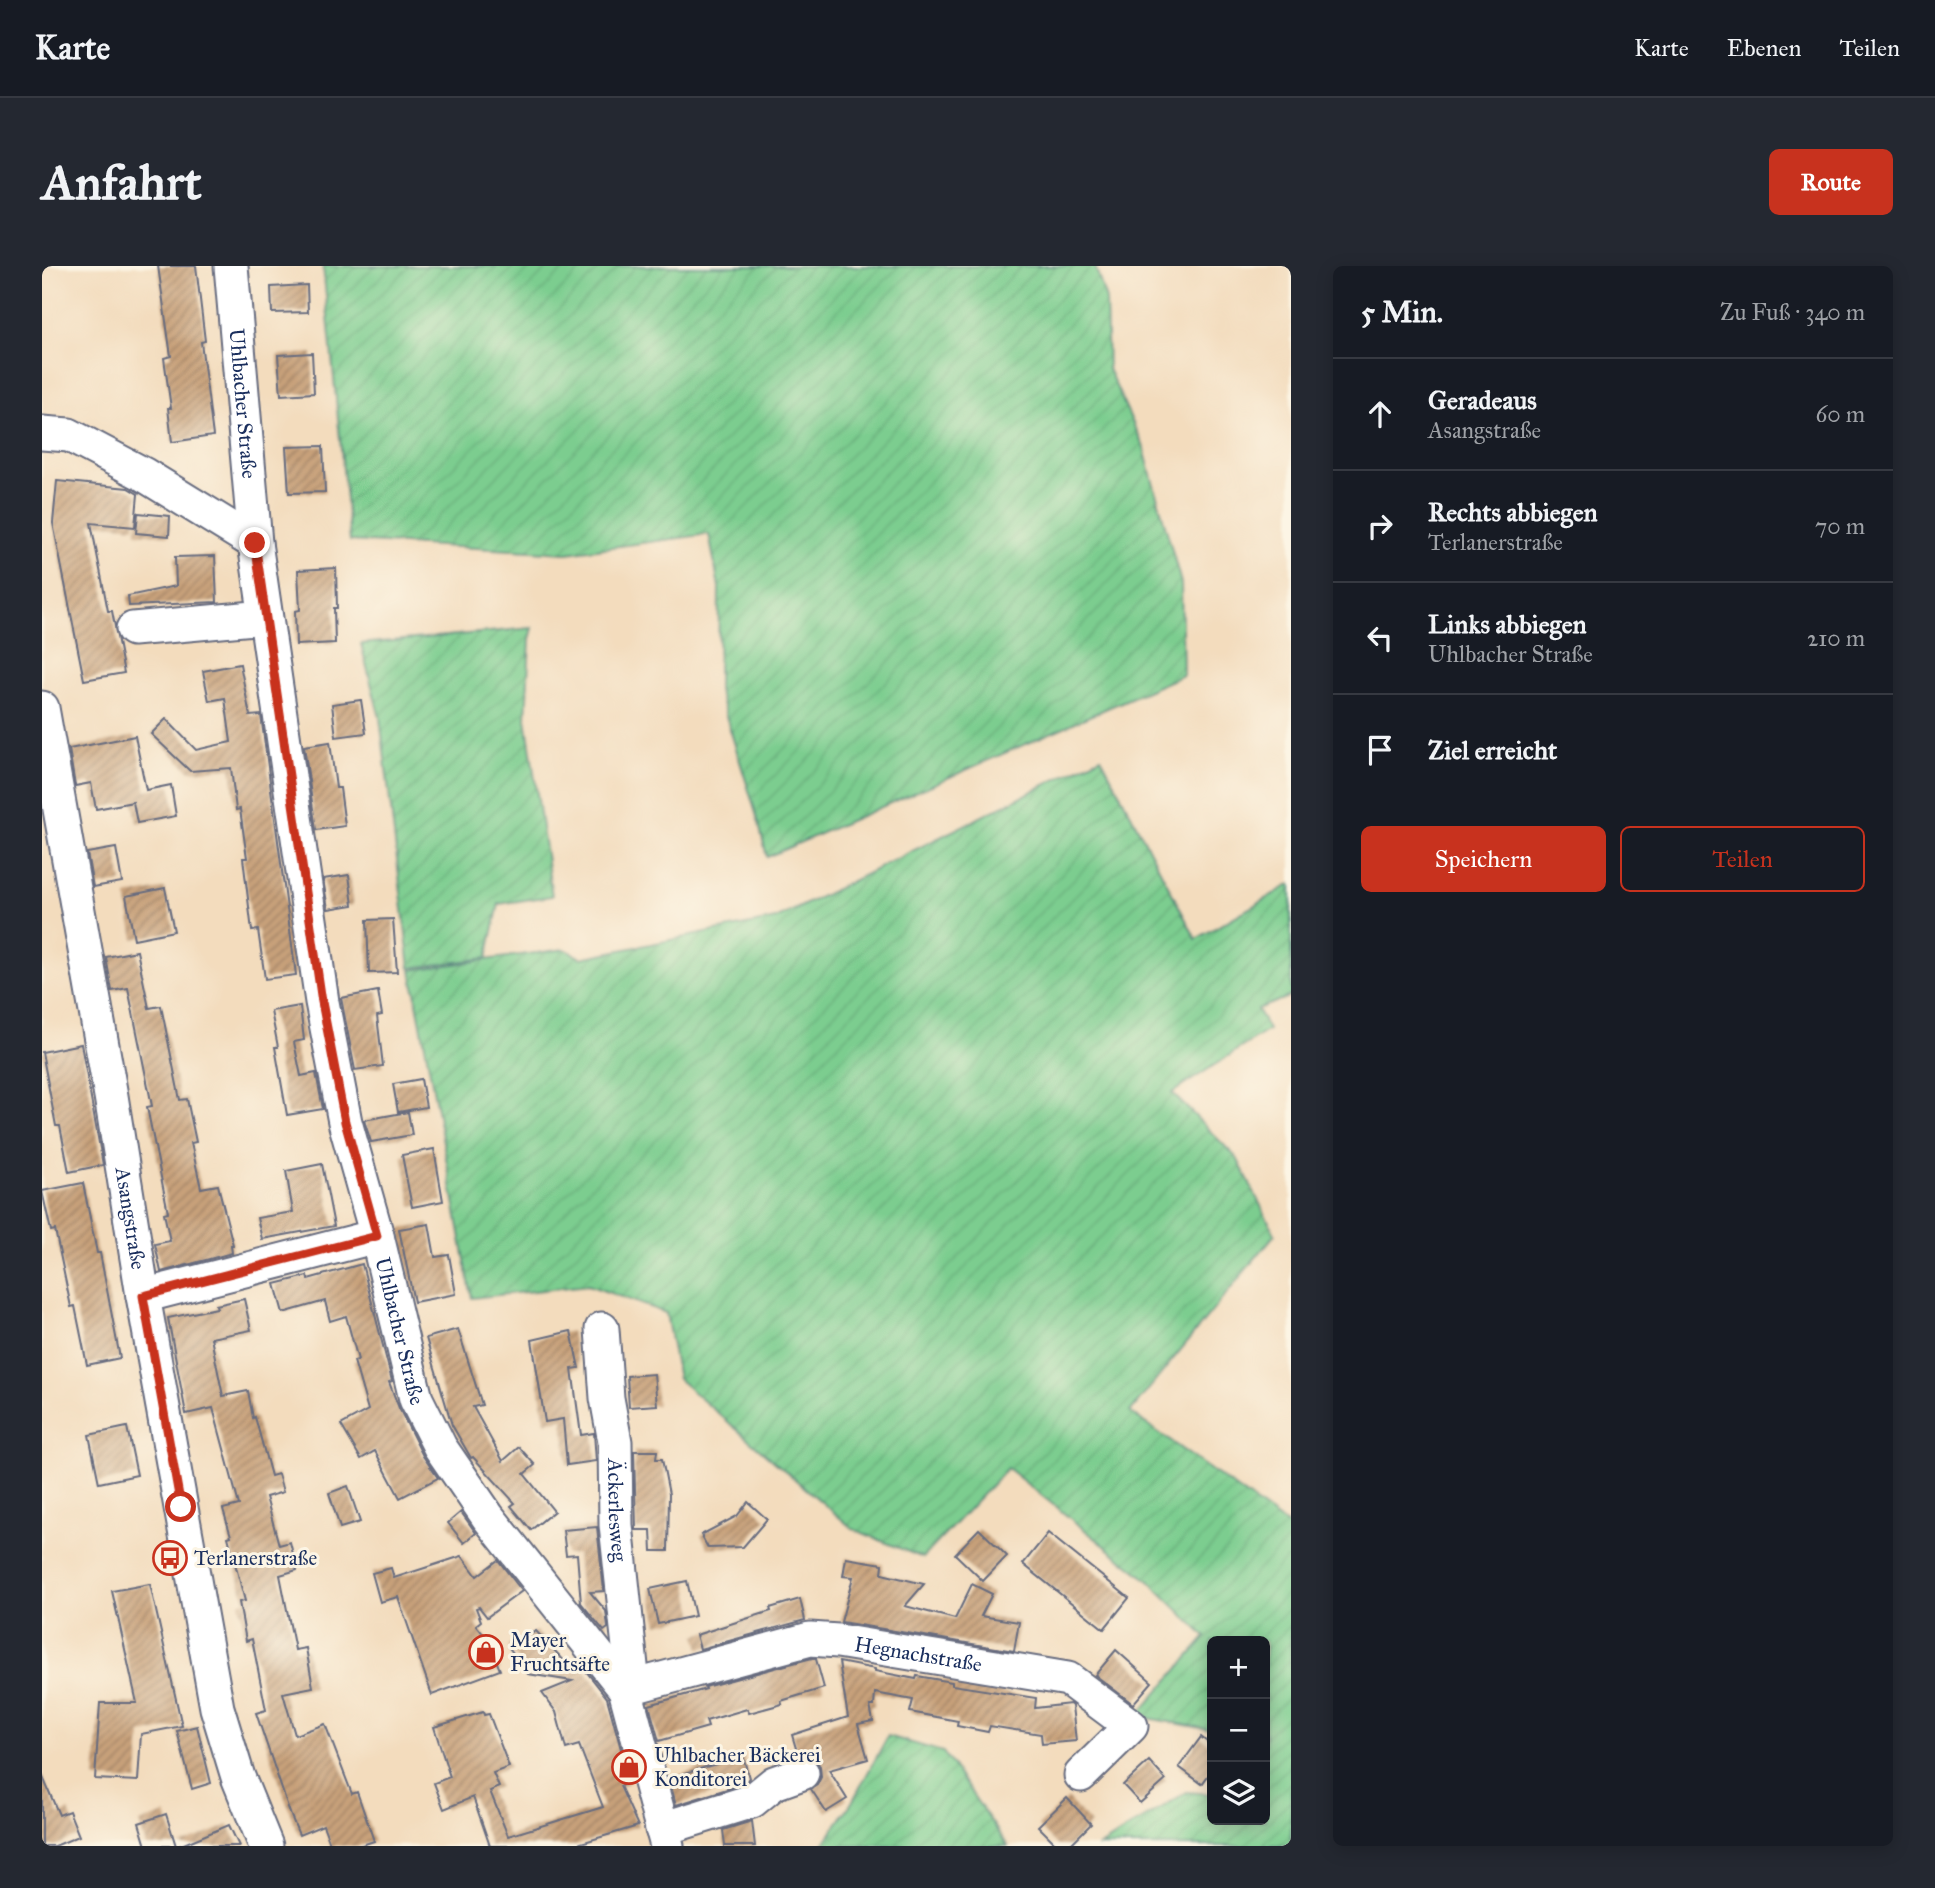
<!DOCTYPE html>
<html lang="de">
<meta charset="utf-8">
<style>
body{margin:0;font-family:"IM FELL Great Primer",serif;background:#242831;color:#f1f3f6}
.controls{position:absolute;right:21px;bottom:21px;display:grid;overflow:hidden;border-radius:10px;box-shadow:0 4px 18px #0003}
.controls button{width:63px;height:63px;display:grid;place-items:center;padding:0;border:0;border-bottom:2px solid #363941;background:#171b24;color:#f1f3f6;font:35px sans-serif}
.stop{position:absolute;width:21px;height:21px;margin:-16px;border:5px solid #c8321e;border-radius:50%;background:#fff}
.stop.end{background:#c8321e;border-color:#fff;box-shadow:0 2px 7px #0008}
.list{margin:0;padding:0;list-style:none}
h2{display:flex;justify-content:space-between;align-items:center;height:91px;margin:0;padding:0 28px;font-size:30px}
h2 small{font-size:23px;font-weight:400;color:#9ea1a6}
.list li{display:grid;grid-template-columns:46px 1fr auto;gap:21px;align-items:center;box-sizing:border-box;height:112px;padding:0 28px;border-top:2px solid #363941}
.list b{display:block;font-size:26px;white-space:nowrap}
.list p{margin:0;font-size:23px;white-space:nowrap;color:#9ea1a6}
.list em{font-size:23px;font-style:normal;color:#9ea1a6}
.actions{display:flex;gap:14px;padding:21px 28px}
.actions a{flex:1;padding:16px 0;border:2px solid #c8321e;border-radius:10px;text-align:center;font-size:24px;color:#c8321e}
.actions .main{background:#c8321e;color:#fff}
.icon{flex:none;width:38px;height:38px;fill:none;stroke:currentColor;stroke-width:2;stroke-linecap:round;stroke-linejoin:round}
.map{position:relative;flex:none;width:1249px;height:1580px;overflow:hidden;border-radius:10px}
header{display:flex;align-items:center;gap:42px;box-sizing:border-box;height:98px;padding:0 35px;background:#171b24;border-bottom:2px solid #363941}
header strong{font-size:33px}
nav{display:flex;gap:38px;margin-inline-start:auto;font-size:24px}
.intro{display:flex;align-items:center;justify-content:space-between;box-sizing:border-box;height:168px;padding:0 42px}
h1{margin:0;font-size:49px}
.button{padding:18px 32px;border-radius:10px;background:#c8321e;color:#fff;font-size:24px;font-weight:700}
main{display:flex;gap:42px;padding:0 42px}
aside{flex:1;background:#171b24;border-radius:10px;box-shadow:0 4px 18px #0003}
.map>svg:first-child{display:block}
</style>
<header>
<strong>Karte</strong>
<nav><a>Karte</a><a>Ebenen</a><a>Teilen</a></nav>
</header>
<div class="intro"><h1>Anfahrt</h1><a class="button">Route</a></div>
<main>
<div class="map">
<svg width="1249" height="1580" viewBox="0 0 1249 1580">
<defs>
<pattern id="garden-furrows" width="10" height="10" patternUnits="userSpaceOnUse" patternTransform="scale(1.75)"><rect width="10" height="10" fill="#7ccd8f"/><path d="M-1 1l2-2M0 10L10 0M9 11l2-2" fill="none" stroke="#6bb07e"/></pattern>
<pattern id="building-hatch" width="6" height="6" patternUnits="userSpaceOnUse" patternTransform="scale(1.75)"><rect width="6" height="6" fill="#c8a17a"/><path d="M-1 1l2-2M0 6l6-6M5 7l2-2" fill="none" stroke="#a28467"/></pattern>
</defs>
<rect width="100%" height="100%" fill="#fcf5e5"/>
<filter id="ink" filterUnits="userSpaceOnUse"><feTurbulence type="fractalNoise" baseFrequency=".0143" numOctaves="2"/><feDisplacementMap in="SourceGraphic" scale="14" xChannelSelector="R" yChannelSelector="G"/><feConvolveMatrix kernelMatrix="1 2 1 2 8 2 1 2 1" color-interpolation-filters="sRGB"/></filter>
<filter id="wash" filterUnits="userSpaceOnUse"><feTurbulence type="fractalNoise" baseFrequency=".00686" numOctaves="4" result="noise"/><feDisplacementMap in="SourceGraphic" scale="28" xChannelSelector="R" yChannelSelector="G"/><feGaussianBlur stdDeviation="1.57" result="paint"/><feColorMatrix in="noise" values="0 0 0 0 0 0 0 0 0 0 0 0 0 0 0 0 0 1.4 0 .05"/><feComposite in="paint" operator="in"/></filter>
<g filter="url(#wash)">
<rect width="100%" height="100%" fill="#f3dcbd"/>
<g fill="url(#garden-furrows)" stroke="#4c7e76" stroke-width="2">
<polygon points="281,0 1053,0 1064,34 1066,103 1101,179 1139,317 1141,409 725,591 716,554 676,424 677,321 667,268 525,287 308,275"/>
<polygon points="491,362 488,373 484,452 510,630 457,638 445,692 368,702 338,452 319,378"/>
<polygon points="1059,491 1154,673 1249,618 1249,730 1215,743 1226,764 1130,827 1195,892 1233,968 1088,1146 1249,1262 1249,1580 1058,1580 1145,1526 1170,1528 1170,1554 1223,1554 1223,1375 1170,1375 1170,1464 1095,1450 1164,1371 1107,1315 965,1202 881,1292 811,1263 636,1113 624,1047 546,1019 430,1032 369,704 523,683 539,692 734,653"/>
<polygon points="846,1470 901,1486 966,1580 780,1580 810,1536"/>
</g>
<g id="blocks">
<g fill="url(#building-hatch)">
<polygon points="116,0 154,0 163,75 159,76 171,170 130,176 126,142 129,142 122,92 129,90"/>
<polygon points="265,19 266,46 230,47 229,21"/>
<polygon points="270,87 272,127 239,129 236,89"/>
<polygon points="281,180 283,226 247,227 244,181"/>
<polygon points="15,215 86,222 96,228 93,261 49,257 66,345 70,345 82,407 42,414 11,257"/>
<polygon points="96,247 128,250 127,270 94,267"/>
<polygon points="173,290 175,336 87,340 86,330 134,320 133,291"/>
<polygon points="294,302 295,342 292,342 293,377 254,379 253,345 258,344 256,304"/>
<polygon points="198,398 208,450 219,449 254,709 223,713 216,664 210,665 201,592 205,592 198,543 194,544 189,502 148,505 109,468 124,453 154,484 189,476 183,432 167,435 161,405"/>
<polygon points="319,434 324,467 294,471 290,438"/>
<polygon points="93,470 104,524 129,519 134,550 95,557 91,536 54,543 49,517 33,520 27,483"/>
<polygon points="288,476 294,522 298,522 303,560 274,564 262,480"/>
<polygon points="74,582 80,616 51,621 45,587"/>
<polygon points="307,609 311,639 286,643 281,613"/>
<polygon points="123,622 132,665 92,673 84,630"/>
<polygon points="351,653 355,706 327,707 325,654"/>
<polygon points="95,685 107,742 119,740 138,834 145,833 154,876 149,877 159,922 176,919 191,979 189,979 190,987 119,1006 113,978 128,975 122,947 126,946 105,841 110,840 86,722 70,725 64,691"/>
<polygon points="336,725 340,749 335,750 341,800 313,804 299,732"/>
<polygon points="258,740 262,774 252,776 259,810 274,807 281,843 245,849 233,781 236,781 229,745"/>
<polygon points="39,778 61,899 27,906 18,860 14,860 0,786"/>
<polygon points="379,813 384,841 356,846 351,818"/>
<polygon points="366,846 370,869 329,876 322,854"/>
<polygon points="392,883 401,935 370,941 360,889"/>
<polygon points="280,898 292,960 220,973 215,952 251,946 244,905"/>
<polygon points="41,917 55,987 58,987 78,1092 45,1099 33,1040 29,1041 13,964 9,965 0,925"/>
<polygon points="387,958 393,991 407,989 414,1028 372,1036 357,963"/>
<polygon points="320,998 350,1115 347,1116 357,1142 381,1190 396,1212 358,1232 333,1185 319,1193 299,1159 326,1144 312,1095 316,1094 304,1050 288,1055 283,1035 241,1047 233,1018 265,1010 266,1013"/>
<polygon points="202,1033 209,1064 169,1072 181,1130 206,1125 211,1152 213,1151 229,1210 236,1208 241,1226 224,1231 237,1279 248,1276 255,1304 238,1309 253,1384 264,1382 271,1421 241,1427 253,1469 283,1458 310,1528 315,1526 332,1575 317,1580 289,1580 281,1559 257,1569 249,1550 214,1447 224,1444 210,1373 204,1375 197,1336 203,1335 186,1271 189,1270 181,1243 197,1239 171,1142 144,1148 126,1052 175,1042 174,1039"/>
<polygon points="416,1063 440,1139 431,1141 461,1195 477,1181 493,1199 482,1208 512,1245 489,1264 469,1240 473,1237 431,1191 429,1192 410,1159 384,1072"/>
<polygon points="529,1065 537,1102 530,1103 539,1169 552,1167 554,1195 525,1199 521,1153 503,1156 490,1074"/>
<polygon points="612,1108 615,1139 587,1141 585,1110"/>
<polygon points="85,1161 95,1209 57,1217 47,1169"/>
<polygon points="592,1185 615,1185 614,1193 620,1193 627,1228 626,1285 610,1285 609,1264 594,1264"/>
<polygon points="306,1220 318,1256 298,1262 287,1227"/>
<polygon points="706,1236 725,1253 701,1281 666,1282 659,1269 695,1250"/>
<polygon points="419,1246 434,1267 422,1277 406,1257"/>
<polygon points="555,1261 562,1325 548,1326 564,1345 566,1362 562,1365 539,1337 535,1288 524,1289 521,1264"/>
<polygon points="937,1263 965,1290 941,1315 913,1288"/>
<polygon points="1006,1267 1087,1332 1062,1363 981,1298"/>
<polygon points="420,1290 435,1310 456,1294 480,1325 445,1351 437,1341 434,1342 439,1355 434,1359 446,1374 458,1404 390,1429 356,1331 338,1336 330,1307 349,1302 352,1312"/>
<polygon points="804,1292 841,1298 840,1308 882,1318 863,1340 913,1353 930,1318 950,1328 939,1350 977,1356 972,1385 799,1356 811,1311 801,1310"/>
<polygon points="645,1315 653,1350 616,1358 608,1323"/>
<polygon points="108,1318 140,1460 99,1468 96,1515 53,1513 58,1437 95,1437 70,1325"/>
<polygon points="758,1333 763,1354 658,1383 654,1369 729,1345 728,1342"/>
<polygon points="494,1365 528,1401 536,1395 565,1432 588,1516 578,1520 596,1560 529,1580 448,1580 431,1531 402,1543 392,1517 408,1511 392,1461 441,1446 442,1449 447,1448 467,1501 451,1507 457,1521 448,1525 466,1570 561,1541 537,1479 524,1483 514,1446 500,1427 530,1415 486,1408 466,1380"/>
<polygon points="1074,1384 1110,1416 1091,1438 1053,1409"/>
<polygon points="770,1392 774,1393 782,1422 739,1435 740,1438 707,1447 705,1443 664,1455 666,1461 617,1475 607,1439 664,1423 663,1421"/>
<polygon points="797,1396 833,1403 833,1405 874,1413 875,1410 910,1416 910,1419 994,1432 993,1442 1028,1438 1030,1440 1034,1475 1000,1478 999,1468 948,1460 946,1466 915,1460 916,1455 868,1446 871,1434 833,1427 832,1440 828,1440 831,1455 816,1458 826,1493 787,1504 805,1533 784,1546 769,1523 775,1519 779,1511 778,1500 772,1492 764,1488 756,1489 750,1469 806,1451"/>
<polygon points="155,1460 169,1517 150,1523 135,1465"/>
<polygon points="1159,1471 1170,1480 1170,1504 1160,1518 1137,1501"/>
<polygon points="701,1490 707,1512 701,1518 634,1539 627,1512"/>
<polygon points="1107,1495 1124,1514 1098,1537 1081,1519"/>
<polygon points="0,1509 17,1549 27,1545 37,1570 13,1580 0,1580"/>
<polygon points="1025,1532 1049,1558 1027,1580 1016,1580 996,1560"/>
<polygon points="124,1548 134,1580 104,1580 97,1557"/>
<polygon points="710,1555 713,1580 683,1580 681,1564"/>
<polygon points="187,1559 197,1580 137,1580"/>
</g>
</g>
</g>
<g filter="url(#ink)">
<use href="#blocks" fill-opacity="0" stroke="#676c7f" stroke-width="2"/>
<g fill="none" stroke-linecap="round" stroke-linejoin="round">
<g stroke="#676c7f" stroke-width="37">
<g id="minor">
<path id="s1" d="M 189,0 L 213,277 L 280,736 L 303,856 L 335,970 L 374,1133 L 398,1181 L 446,1251 L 583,1423 L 625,1580"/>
<polyline points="0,167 27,169 101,208 213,277"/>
<polyline points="91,363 223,351"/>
<path id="s2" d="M 0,442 L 69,830 L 101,1030 L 175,1442 L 196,1511 L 224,1580"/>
<polyline points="101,1030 335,970"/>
<path id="s3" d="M 560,1063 L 565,1132 L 573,1176 L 574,1259 L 589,1400 L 583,1423"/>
<path id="s4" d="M 583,1423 L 768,1373 L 796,1375 L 1026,1413 L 1089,1460 L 1039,1509"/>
<polyline points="620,1563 710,1535 732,1517 760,1507"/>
</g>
</g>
<use href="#minor" stroke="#fff" stroke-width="33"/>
</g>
</g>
<g fill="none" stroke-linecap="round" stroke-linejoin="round" filter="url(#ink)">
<polyline stroke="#c8321e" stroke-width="9" points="139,1241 101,1030 335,970 303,856 280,736 213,277"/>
</g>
<defs>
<g id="bus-ring" transform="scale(1.75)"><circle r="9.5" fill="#fcf5e5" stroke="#c8321e" stroke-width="1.5"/><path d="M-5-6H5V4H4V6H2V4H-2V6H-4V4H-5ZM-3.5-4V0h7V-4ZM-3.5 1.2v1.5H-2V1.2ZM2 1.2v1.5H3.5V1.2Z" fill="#c8321e"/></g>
<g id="shop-ring" transform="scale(1.75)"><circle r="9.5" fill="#fcf5e5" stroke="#c8321e" stroke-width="1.5"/><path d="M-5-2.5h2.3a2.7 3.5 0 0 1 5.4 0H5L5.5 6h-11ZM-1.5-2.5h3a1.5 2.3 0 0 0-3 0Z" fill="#c8321e"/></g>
</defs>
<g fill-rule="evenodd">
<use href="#bus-ring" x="128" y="1292"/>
<use href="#shop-ring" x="444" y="1386"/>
<use href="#shop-ring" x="587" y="1501"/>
</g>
<g text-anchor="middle" stroke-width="6" stroke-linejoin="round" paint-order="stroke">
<g font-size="21" fill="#1b2f5e" stroke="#fcf5e5">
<text dy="7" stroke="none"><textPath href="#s1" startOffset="138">Uhlbacher Straße</textPath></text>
<text dy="7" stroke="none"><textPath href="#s2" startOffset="518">Asangstraße</textPath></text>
<text dy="7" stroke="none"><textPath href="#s1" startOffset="1080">Uhlbacher Straße</textPath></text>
<text dy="7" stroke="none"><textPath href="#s3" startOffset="182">Äckerlesweg</textPath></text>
<text dy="7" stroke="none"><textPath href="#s4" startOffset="301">Hegnachstraße</textPath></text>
</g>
<g font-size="21" fill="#1b2f5e" stroke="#fcf5e5" text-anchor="start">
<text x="152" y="1299">Terlanerstraße</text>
<text x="468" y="1381">Mayer<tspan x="468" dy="24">Fruchtsäfte</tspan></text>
<text x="612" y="1496">Uhlbacher Bäckerei<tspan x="612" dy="24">Konditorei</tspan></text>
</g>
</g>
</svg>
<div class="controls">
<button>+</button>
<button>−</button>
<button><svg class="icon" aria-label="layers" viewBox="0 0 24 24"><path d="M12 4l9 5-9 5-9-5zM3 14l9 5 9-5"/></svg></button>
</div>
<div class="stop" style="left:139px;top:1241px"></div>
<div class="stop end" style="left:213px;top:277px"></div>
</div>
<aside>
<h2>5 Min.<small>Zu Fuß · 340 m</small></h2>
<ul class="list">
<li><svg class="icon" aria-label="ahead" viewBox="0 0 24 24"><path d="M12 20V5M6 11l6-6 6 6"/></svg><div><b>Geradeaus</b><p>Asangstraße</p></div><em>60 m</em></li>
<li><svg class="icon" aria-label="right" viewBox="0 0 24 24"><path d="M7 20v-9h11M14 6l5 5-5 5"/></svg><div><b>Rechts abbiegen</b><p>Terlanerstraße</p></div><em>70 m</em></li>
<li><svg class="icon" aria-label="left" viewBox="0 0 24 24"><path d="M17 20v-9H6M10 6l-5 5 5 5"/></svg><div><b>Links abbiegen</b><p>Uhlbacher Straße</p></div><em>210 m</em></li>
<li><svg class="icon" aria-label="arrive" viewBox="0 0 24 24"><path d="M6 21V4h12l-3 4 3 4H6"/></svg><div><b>Ziel erreicht</b></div></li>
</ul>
<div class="actions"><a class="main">Speichern</a><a>Teilen</a></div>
</aside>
</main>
